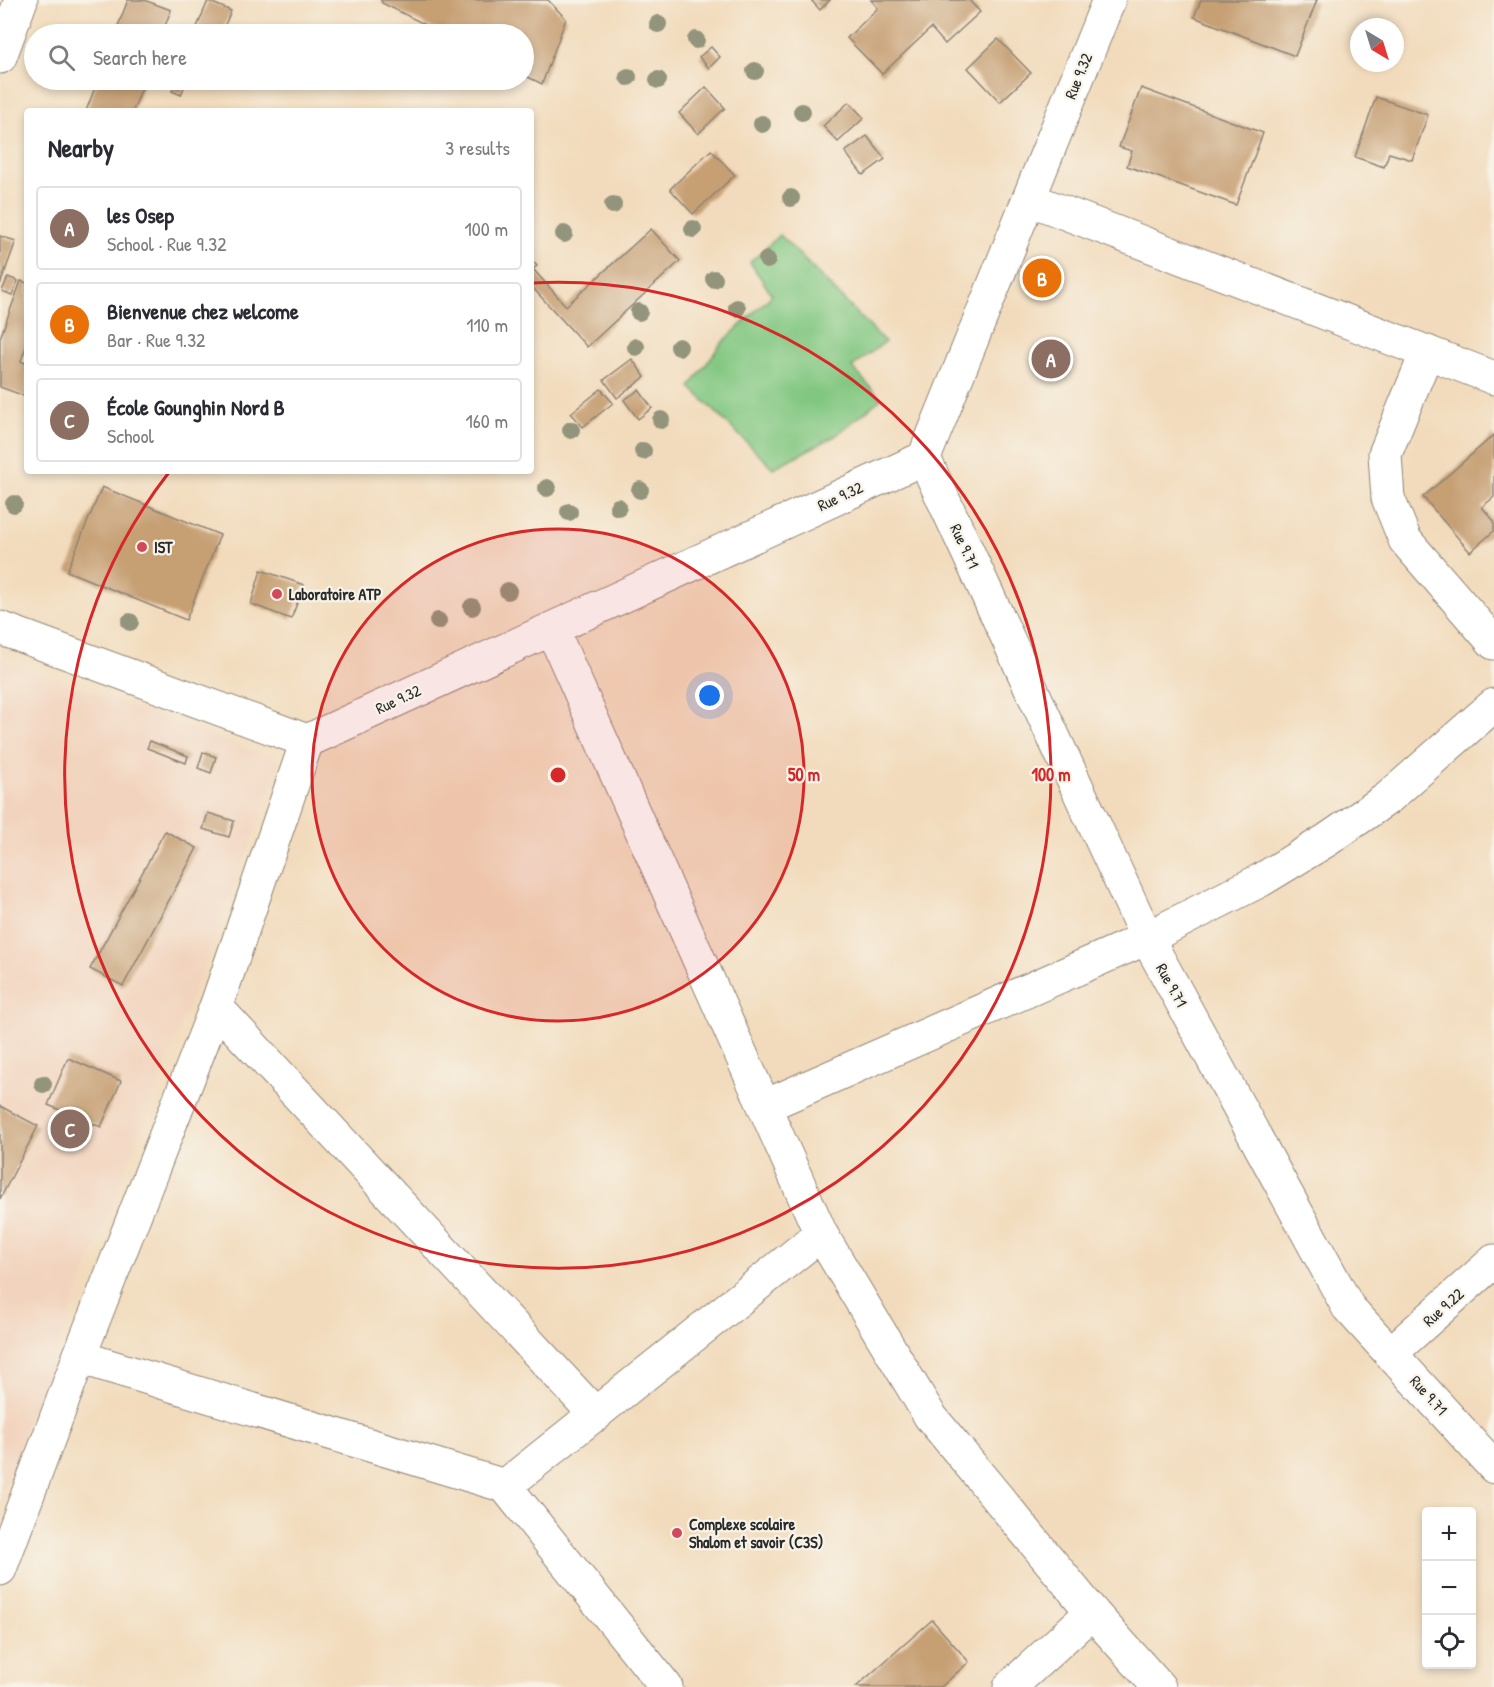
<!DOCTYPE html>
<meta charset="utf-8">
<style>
body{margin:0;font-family:"Patrick Hand",sans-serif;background:#f2f2f3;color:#2b2b33}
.controls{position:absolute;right:18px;bottom:18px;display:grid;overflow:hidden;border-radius:6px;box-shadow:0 3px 9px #0003}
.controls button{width:54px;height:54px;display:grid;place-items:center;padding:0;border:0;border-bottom:2px solid #e1e1e2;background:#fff;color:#2b2b33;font:30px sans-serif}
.compass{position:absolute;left:1350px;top:18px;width:54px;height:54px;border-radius:50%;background:#fff;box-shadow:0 3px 9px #0003;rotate:142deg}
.you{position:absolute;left:710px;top:696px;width:21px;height:21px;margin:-15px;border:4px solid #fff;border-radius:50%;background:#1a73e8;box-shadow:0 0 0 9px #1a73e833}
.badge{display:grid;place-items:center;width:39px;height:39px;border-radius:50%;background:#d1495b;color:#fff;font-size:20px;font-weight:700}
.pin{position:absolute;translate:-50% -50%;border:3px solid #fff;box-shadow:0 2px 6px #0006}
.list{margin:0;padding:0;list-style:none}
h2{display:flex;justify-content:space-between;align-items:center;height:78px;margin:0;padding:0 24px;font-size:26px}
h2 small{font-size:20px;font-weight:400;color:#7c7c81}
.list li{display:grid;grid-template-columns:39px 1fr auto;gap:18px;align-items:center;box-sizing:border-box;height:84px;margin:0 12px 12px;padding:0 12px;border:2px solid #e1e1e2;border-radius:6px}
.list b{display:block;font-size:22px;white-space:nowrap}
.list p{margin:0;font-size:20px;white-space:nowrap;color:#7c7c81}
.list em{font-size:20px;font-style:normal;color:#7c7c81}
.icon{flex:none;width:33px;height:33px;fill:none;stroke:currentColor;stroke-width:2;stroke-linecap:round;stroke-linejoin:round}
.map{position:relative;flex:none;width:1494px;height:1687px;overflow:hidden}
.search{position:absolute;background:#fff;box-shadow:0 3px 9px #0003;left:24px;top:24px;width:510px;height:66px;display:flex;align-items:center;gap:15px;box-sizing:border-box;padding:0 21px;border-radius:33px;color:#7c7c81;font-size:22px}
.panel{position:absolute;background:#fff;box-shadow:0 3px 9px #0003;left:24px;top:108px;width:510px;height:366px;border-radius:6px}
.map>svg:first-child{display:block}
</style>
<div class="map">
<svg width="1494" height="1687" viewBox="0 0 1494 1687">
<rect width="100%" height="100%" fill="#f7f3e8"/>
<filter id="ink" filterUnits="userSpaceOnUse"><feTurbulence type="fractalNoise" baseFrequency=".0167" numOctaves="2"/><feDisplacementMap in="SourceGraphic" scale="12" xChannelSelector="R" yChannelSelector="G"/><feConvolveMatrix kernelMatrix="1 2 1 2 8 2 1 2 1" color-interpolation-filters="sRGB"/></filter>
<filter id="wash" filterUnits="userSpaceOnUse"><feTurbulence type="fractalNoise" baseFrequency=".008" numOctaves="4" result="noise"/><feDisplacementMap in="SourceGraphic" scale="24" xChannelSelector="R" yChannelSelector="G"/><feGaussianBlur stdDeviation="1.35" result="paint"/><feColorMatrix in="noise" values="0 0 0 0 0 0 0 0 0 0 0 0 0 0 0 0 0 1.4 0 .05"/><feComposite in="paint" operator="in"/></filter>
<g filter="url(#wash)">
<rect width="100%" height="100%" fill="#f2dbbc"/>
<polygon fill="#f2d4be" points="0,659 282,761 0,1497"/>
<polygon fill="#82c781" stroke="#567956" stroke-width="1.5" points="780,235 885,342 852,367 881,399 835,436 773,468 690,387 720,345 772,295 750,262"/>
<g id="blocks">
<g fill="#c69f73">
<polygon points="128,0 144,0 171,10 162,34 115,34"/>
<polygon points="381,0 548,0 566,19 542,84 524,75 524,34 444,34 382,3"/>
<polygon points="811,0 830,0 820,10"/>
<polygon points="871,0 969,0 980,12 945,44 931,28 882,74 847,38 878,8"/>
<polygon points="1201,0 1317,0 1295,56 1194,17"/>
<polygon points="208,1 231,11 221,34 194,34"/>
<polygon points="998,39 1031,73 1000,102 968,68"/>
<polygon points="711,47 720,57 709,68 699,57"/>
<polygon points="98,80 145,80 133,111 86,111"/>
<polygon points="177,80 187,80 181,95 172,91"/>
<polygon points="706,87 725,108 698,134 679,113"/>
<polygon points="1141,88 1263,133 1236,205 1127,166 1132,151 1119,147"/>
<polygon points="1376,97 1428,115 1412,160 1389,153 1384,167 1355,157"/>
<polygon points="849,102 864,118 838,142 823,126"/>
<polygon points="867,136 885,159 863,175 845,152"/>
<polygon points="711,150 735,175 693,214 670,189"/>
<polygon points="651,229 680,261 587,347 531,286 531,259 537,266 533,269 566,306"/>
<polygon points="0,236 16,241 0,285"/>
<polygon points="8,277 18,281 12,295 2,291"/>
<polygon points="21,281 27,283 27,344 21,361 27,364 27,397 0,387 0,338"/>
<polygon points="632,359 645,377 617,398 604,380"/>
<polygon points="601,389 613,403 583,427 571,413"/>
<polygon points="639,390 652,408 638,419 624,400"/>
<polygon points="1494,435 1494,497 1482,507 1494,521 1494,531 1470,552 1423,497"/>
<polygon points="102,487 220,535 186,620 67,571"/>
<polygon points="261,570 304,585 291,619 251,604"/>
<polygon points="150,741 188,756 186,763 147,748"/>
<polygon points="203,752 216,757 211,773 198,768"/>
<polygon points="208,813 234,821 229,837 203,829"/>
<polygon points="165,831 197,848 123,986 90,969"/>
<polygon points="68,1058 121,1081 101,1127 48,1105"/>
<polygon points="0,1106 38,1126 0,1199"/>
<polygon points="932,1620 969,1662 941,1687 856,1687"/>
</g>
</g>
</g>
<g filter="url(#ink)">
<use href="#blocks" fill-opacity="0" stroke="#8e8374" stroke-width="1.5"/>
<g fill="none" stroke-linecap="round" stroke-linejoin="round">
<g stroke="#8e8374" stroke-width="35">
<g id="minor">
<polyline points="0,57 21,0"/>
<polyline points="1029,199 1494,378"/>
<polyline points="1427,352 1385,454 1388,498 1405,540 1494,643"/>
<polyline points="924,458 1147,938 1348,1307 1494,1467"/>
<polyline points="0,628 307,741"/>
<polyline points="552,629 821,1234 930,1416 1092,1612 1159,1687"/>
<polyline points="307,741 924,458 1109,0"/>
<polyline points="216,1007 596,1415"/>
<polyline points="765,1106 1147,938 1261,880 1327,840 1388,798 1494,705"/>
<polyline points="1391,1353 1494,1261"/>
<polyline points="79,1357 505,1486 666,1687"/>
<polyline points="505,1486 821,1234"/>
<polyline points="0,1569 79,1357 216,1007 307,741"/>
<polyline points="1010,1687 1092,1612"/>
</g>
</g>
<use href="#minor" stroke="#fff" stroke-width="33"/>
</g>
<g fill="#93947b">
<circle cx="658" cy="24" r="9"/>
<circle cx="696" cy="40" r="9"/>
<circle cx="755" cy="71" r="9"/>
<circle cx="628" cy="77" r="9"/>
<circle cx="658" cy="80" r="9"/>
<circle cx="802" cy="112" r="9"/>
<circle cx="762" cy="124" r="9"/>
<circle cx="791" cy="198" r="9"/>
<circle cx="613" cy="205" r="9"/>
<circle cx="693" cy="229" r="9"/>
<circle cx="564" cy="234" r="9"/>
<circle cx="767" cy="260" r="9"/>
<circle cx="714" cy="279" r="9"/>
<circle cx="737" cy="308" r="9"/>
<circle cx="639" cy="312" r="9"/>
<circle cx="636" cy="347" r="9"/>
<circle cx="679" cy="347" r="9"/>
<circle cx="661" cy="420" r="9"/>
<circle cx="571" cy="430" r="9"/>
<circle cx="643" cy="451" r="9"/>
<circle cx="547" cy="488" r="9"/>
<circle cx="640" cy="490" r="9"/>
<circle cx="14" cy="504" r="9"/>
<circle cx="618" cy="507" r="9"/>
<circle cx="569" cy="512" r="9"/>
<circle cx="508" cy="591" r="9"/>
<circle cx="472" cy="607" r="9"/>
<circle cx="438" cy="621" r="9"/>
<circle cx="130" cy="622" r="9"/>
<circle cx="43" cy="1084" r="9"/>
</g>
</g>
<circle cx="558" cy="775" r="246" fill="#d62828" fill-opacity=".12"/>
<g fill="none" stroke="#d62828" stroke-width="3">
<circle cx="558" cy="775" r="246"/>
<path d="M532 283A493 493 0 1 1 170 471"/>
</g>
<g fill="#d1495b" stroke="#f7f3e8" stroke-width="2">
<circle cx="142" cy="547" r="6"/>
<circle cx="277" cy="594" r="6"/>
<circle cx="677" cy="1533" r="6"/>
</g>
<g text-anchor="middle" stroke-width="4.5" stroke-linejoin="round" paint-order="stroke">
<g font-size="16" fill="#2b2b2b" stroke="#f7f3e8">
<text transform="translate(1078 76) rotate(-68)" y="6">Rue 9.32</text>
<text transform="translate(840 496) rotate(-25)" y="6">Rue 9.32</text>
<text transform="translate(965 546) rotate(65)" y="6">Rue 9.71</text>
<text transform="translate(398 699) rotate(-25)" y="6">Rue 9.32</text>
<text transform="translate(1172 985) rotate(61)" y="6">Rue 9.71</text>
<text transform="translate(1443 1307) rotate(-42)" y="6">Rue 9.22</text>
<text transform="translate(1429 1395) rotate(48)" y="6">Rue 9.71</text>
</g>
<g font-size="16" font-weight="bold" fill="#2b2b2b" stroke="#f7f3e8" text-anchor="start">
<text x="154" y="553">IST</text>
<text x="289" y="600">Laboratoire ATP</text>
<text x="689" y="1530">Complexe scolaire<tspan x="689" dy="18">Shalom et savoir (C3S)</tspan></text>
</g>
</g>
<circle cx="558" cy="775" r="9" fill="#d62828" stroke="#f7f3e8" stroke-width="3"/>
<g font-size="18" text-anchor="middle" font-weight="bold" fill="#d62828" stroke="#f7f3e8" stroke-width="4.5" stroke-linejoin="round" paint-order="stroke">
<text x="804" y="781">50 m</text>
<text x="1051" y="781">100 m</text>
</g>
</svg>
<div class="controls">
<button>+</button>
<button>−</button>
<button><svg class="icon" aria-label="locate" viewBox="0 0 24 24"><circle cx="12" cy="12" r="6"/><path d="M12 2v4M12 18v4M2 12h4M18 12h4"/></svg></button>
</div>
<svg class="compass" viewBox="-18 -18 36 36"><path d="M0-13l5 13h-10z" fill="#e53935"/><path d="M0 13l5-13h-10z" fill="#7c7c81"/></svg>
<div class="you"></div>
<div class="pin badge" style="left:1051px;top:359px;background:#8d6e63">A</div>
<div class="pin badge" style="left:1042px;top:278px;background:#e8710a">B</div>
<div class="pin badge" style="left:70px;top:1129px;background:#8d6e63">C</div>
<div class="search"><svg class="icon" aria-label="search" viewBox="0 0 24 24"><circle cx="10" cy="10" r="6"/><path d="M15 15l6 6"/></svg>Search here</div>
<section class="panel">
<h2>Nearby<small>3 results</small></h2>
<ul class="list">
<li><span class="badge" style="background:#8d6e63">A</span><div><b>les Osep</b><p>School · Rue 9.32</p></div><em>100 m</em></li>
<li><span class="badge" style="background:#e8710a">B</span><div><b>Bienvenue chez welcome</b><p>Bar · Rue 9.32</p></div><em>110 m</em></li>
<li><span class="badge" style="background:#8d6e63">C</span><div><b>École Gounghin Nord B</b><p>School</p></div><em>160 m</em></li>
</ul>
</section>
</div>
